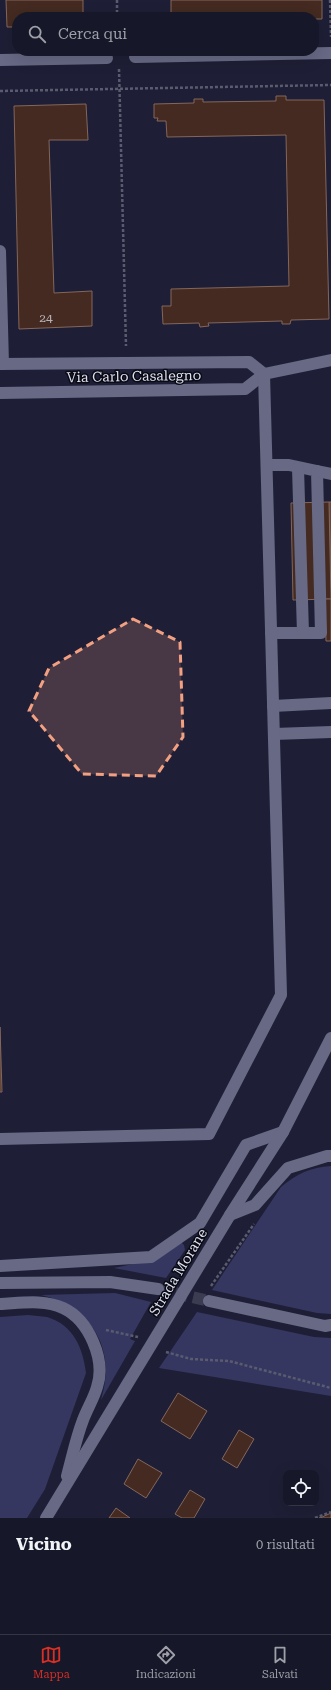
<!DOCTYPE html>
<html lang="it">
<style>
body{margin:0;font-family:"Roboto Serif",serif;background:#1f2030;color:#f1f3f6}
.controls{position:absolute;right:12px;bottom:12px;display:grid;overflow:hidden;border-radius:8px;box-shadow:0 4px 16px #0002}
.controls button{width:36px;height:36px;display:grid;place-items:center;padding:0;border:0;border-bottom:1px solid #353645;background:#161728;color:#f1f3f6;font:20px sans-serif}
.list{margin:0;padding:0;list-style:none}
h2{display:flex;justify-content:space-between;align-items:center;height:52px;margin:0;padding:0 16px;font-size:17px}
h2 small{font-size:13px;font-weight:400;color:#9e9fa8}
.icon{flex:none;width:22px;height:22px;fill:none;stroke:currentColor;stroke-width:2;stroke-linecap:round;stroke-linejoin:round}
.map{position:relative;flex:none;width:331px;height:1518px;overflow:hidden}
.search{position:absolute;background:#161728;box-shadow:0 4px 16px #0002;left:12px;right:12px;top:12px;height:44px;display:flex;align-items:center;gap:10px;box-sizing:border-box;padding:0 14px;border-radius:16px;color:#9e9fa8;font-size:15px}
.sheet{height:116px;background:#161728}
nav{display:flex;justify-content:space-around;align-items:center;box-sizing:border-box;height:56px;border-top:1px solid #353645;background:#161728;font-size:11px;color:#9e9fa8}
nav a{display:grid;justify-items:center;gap:2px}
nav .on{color:#d93025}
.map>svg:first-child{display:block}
</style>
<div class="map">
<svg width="331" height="1518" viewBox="0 0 331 1518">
<rect width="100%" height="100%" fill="#1e1f36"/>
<g fill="#353761">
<path d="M 331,1166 L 331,1314 L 317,1313 L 212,1290 L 281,1187 C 296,1174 311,1167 331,1166 Z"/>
<polygon points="181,1242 184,1245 185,1250 166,1278 114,1268 147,1261"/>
<path d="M 115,1293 L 151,1302 L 130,1339 L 135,1341 L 101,1400 C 117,1350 92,1306 41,1295 Z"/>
<polygon points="197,1312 314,1337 331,1338 331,1396 159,1368"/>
<path d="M 28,1315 C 34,1316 41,1316 47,1317 C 74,1325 83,1349 86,1373 L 45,1489 L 27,1518 L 0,1518 L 0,1317 Z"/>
</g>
<g fill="#442a20" stroke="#84665b">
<polygon points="6,0 83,0 83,17 17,17 17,27 7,27"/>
<polygon points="171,0 322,0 322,19 314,19 314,17 171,17"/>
<polygon points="276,96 286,96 286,100 324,100 329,319 291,320 290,324 282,324 282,321 208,323 209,326 200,327 199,323 163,324 162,306 171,306 171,289 289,286 286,135 167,137 166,121 157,121 158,118 154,118 154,104 194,103 194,99 203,99 203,102 276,101"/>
<polygon points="86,104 88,140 49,140 54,293 92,291 92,326 19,329 14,106"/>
<polygon points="329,502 331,502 331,588"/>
<polygon points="329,502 331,599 293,600 291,503"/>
<polygon points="325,599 331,599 331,641 326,641"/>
<polygon points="0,1027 2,1092 0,1092"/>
<polygon points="178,1393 207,1411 190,1439 161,1421"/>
<polygon points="239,1430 254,1439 237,1468 222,1459"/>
<polygon points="138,1459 162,1473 146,1498 124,1484"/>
<polygon points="190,1490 205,1499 194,1518 182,1518 175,1514"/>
<polygon points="116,1508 130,1518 109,1518"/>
<polygon points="331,1513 331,1518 319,1518 320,1518"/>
</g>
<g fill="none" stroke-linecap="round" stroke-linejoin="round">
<polyline stroke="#3b3c52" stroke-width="12" stroke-dasharray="12 6" stroke-linecap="butt" points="158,1289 209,1301"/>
<g stroke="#5a5b6f" stroke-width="2.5" stroke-dasharray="3 2" stroke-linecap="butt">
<polyline points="117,0 117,17"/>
<polyline points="330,0 331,37"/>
<polyline points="119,69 126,346"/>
<polyline points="0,91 331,85"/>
<polyline points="211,1286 254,1224"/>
<polyline points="106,1330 138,1337"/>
<polyline points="166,1352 191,1359 229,1361 331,1388"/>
<polyline points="315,1518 331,1512"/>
</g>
<g stroke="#676985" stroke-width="12">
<polyline points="135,57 331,53"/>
<polyline points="0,60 107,58"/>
<polyline points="0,251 3,364"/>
<polyline points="0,364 249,362 264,374"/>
<polyline points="0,393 245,389 264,374 331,360"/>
<polyline points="267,465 289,465 317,471 321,633 271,633"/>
<polyline points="298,468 303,633"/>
<polyline points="317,471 331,474"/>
<polyline points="273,706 331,703"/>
<polyline points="274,734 331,732"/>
<polyline points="0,1139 209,1134 281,995 264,374"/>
<polyline points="230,1215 255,1205 288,1168 327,1156 331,1156"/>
<polyline points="0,1266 151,1257 200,1223 246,1145 283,1132"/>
<polyline points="0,1283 110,1282 158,1289"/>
<polyline points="209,1301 325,1326 331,1325"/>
<path d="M 0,1304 C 21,1303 44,1299 63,1308 C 89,1320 106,1360 97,1387 C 94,1398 87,1409 83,1420 C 76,1438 72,1458 67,1476"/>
<polyline points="46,1518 230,1215 283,1132 331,1038"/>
</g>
</g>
<path fill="#f2a081" fill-opacity="0.2" stroke="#f2a081" stroke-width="3" stroke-dasharray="8 5" stroke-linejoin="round" d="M 133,619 L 180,642 L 183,737 L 156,776 L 82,774 L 29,711 L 49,668 Z"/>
<g text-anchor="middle" stroke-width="3" stroke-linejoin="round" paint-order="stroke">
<g font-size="12" fill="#b7b2ba">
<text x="46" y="322">24</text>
</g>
<g font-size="14" fill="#dddfee" stroke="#090a14">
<text transform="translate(134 376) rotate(-1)" y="5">Via Carlo Casalegno</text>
<text transform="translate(178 1272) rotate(-59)" y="5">Strada Morane</text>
</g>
</g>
</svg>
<div class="controls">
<button><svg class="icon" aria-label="locate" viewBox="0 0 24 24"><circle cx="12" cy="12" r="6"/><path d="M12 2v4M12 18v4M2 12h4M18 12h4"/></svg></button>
</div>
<div class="search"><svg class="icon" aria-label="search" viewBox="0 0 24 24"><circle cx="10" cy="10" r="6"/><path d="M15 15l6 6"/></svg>Cerca qui</div>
</div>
<section class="sheet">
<h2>Vicino<small>0 risultati</small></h2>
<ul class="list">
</ul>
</section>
<nav>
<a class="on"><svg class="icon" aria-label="map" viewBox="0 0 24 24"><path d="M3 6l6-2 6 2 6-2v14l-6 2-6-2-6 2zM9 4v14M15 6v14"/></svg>Mappa</a>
<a><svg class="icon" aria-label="directions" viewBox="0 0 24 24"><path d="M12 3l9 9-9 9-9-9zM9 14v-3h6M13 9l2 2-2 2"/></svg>Indicazioni</a>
<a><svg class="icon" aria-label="saved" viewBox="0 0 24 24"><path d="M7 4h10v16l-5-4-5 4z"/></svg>Salvati</a>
</nav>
